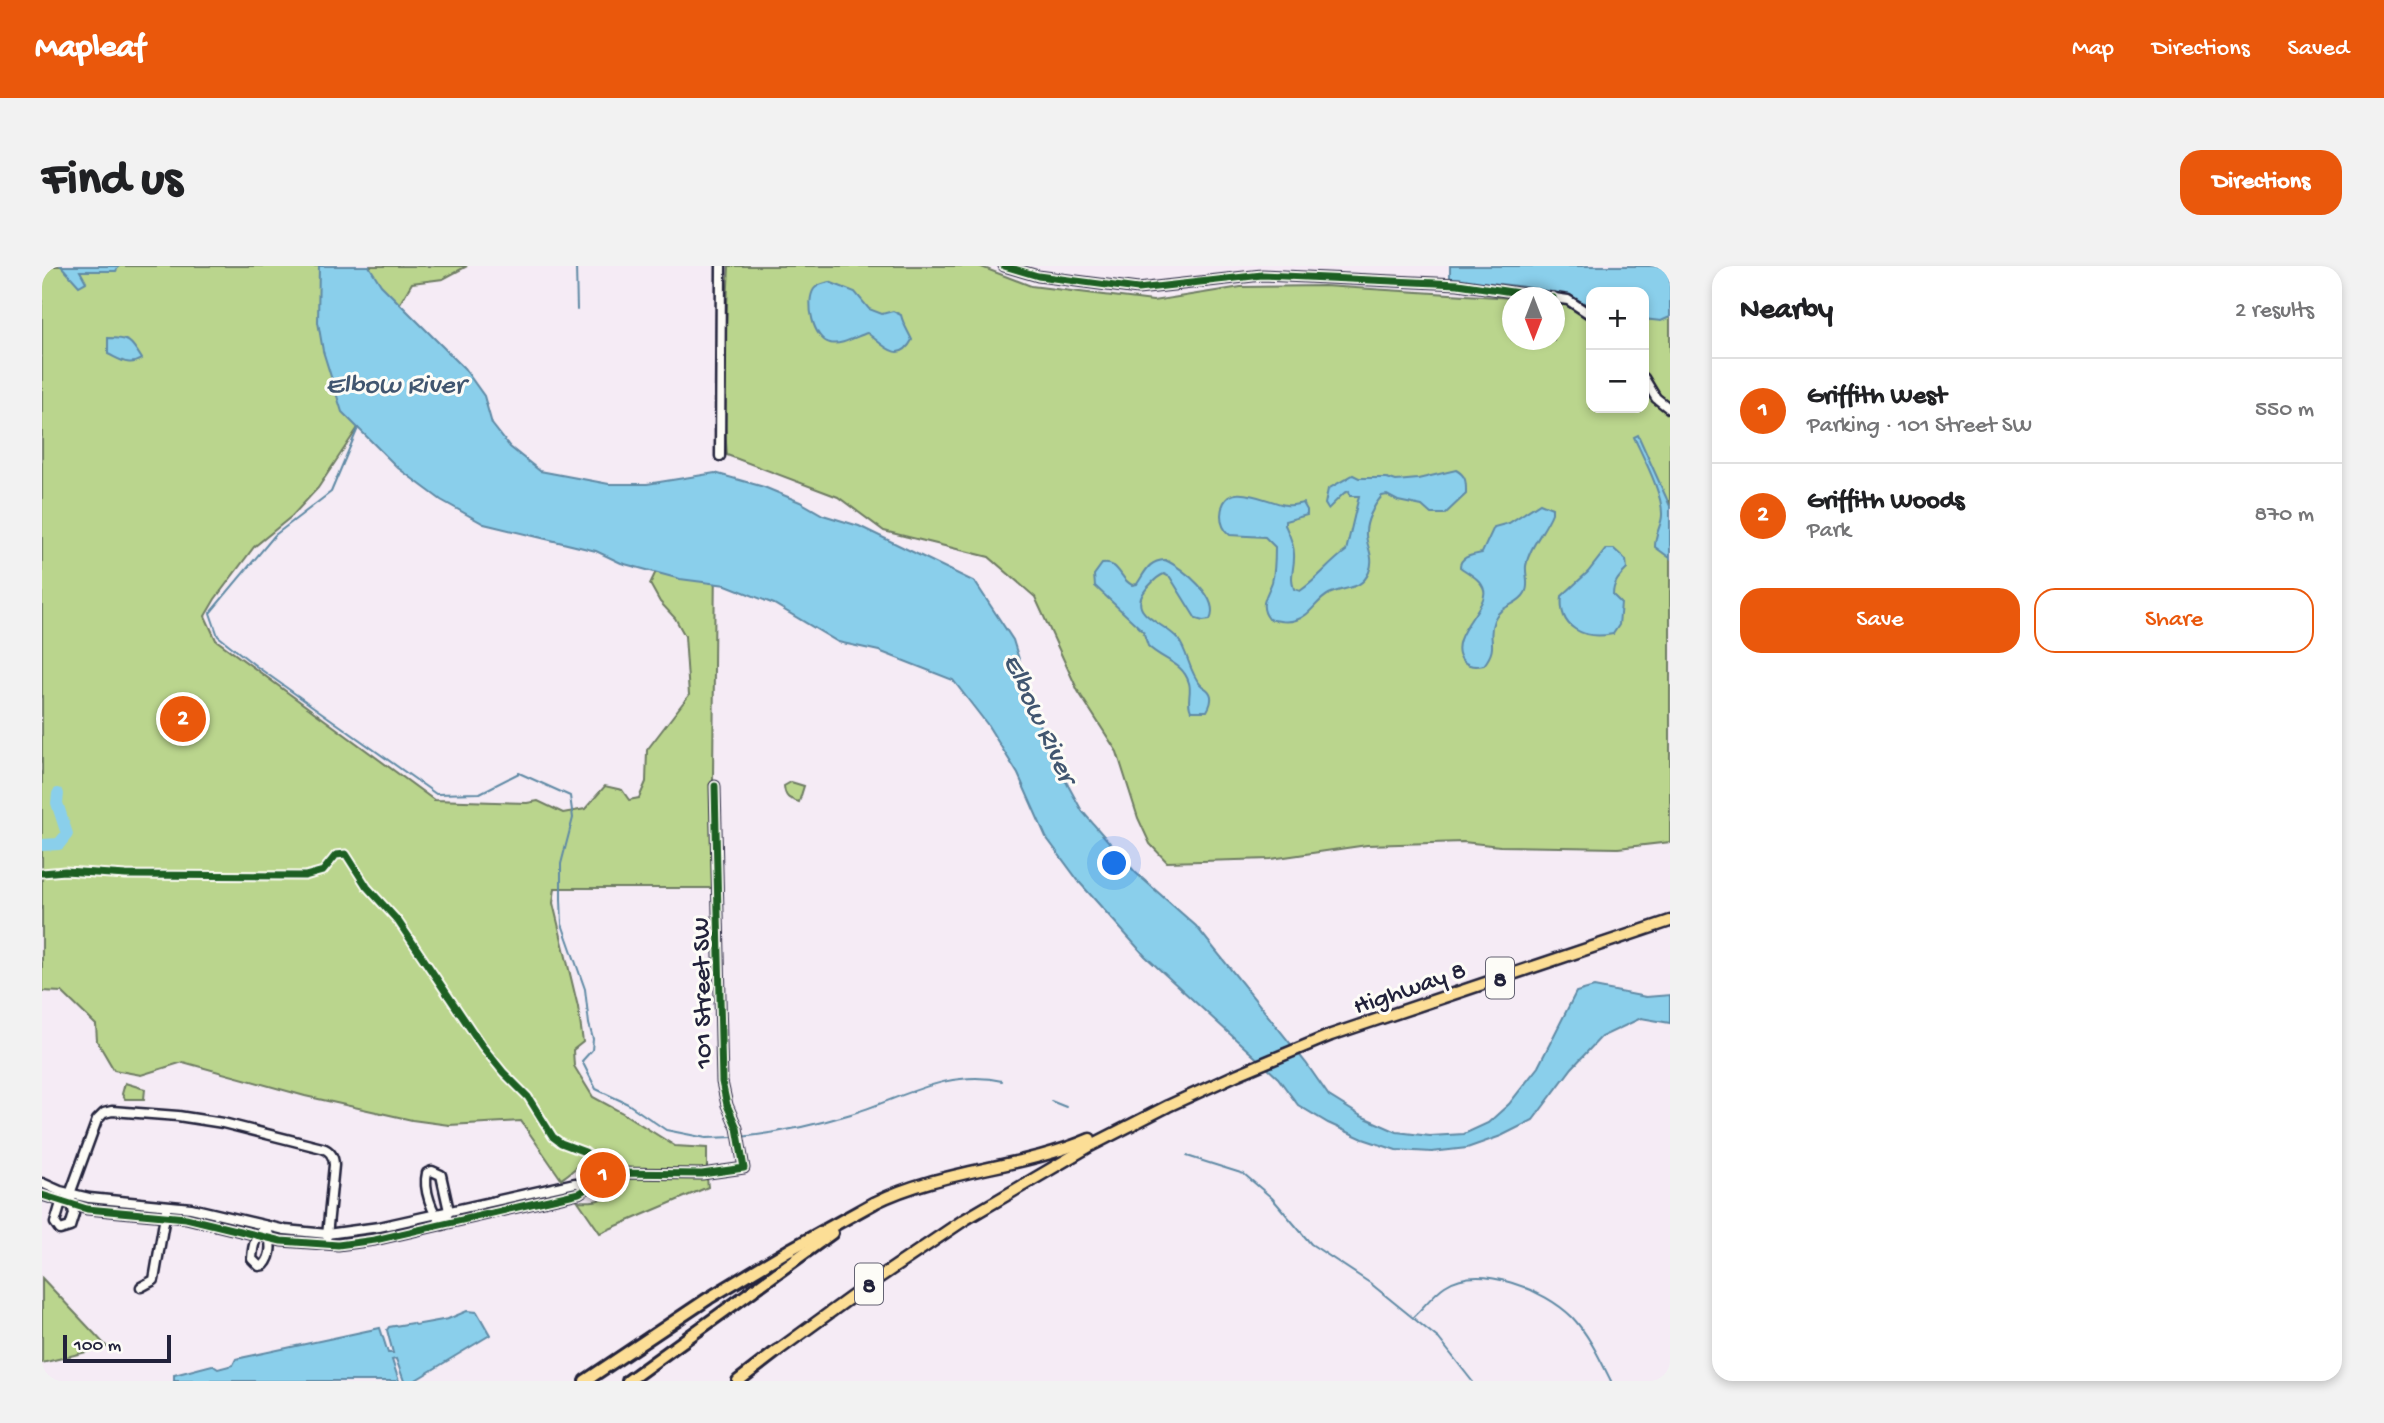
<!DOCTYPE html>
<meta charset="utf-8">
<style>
body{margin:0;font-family:"Gochi Hand",sans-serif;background:#f2f2f2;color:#202124}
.controls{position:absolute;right:21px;top:21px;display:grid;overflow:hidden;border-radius:14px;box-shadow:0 4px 10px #0003}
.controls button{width:63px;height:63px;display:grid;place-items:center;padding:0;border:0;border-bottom:2px solid #e0e0e0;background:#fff;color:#202124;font:35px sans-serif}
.compass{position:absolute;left:1460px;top:21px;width:63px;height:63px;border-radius:50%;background:#fff;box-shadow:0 4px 10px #0003;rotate:180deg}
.scale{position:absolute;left:21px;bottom:18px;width:108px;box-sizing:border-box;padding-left:7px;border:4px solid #22223b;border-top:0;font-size:19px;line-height:24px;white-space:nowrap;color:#22223b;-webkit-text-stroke:5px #fdfcf7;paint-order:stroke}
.you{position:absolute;left:1073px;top:598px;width:24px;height:24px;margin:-18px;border:5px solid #fff;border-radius:50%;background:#1a73e8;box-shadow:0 0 0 10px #1a73e833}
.badge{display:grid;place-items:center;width:46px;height:46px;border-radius:50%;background:#ea580c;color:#fff;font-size:23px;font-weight:700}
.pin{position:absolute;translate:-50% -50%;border:4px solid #fff;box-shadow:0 2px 7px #0006}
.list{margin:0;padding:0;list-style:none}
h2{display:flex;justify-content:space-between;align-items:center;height:91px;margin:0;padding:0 28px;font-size:30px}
h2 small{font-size:23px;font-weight:400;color:#757577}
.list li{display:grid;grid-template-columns:46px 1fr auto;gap:21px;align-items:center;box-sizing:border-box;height:105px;padding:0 28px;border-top:2px solid #e0e0e0}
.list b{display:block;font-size:26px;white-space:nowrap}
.list p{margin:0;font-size:23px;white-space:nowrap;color:#757577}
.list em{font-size:23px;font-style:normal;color:#757577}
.actions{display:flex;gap:14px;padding:21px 28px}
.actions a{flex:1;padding:16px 0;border:2px solid #ea580c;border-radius:21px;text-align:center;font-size:24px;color:#ea580c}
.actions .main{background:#ea580c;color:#fff}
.map{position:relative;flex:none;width:1628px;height:1115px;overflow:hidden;border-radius:21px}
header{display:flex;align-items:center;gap:42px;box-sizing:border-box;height:98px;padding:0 35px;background:#ea580c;color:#fff}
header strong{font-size:33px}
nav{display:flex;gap:38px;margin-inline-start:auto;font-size:24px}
.intro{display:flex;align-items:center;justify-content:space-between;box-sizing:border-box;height:168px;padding:0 42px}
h1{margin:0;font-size:49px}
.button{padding:18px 32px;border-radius:21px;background:#ea580c;color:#fff;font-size:24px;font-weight:700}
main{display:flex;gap:42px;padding:0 42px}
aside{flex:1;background:#fff;border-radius:21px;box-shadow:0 4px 10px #0003}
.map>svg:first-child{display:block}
</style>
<header>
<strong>Mapleaf</strong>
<nav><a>Map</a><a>Directions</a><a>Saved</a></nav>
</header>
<div class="intro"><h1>Find us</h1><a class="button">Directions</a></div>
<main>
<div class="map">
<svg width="1628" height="1115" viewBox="0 0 1628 1115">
<rect width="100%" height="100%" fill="#f5ebf5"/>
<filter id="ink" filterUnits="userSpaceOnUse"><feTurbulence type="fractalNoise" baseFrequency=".0143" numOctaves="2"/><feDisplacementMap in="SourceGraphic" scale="14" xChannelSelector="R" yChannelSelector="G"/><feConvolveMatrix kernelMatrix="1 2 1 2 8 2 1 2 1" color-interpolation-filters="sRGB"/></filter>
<g filter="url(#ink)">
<g fill="#bad58d" stroke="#6e7c64" stroke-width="2">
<path d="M 0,0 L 425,0 L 401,13 L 370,17 L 351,49 L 339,127 L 276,222 L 250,250 L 212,281 L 173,333 L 163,350 L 174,374 L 392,534 L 485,537 L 496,535 L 521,547 L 543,543 L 563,520 L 580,524 L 587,534 L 597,532 L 604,516 L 605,484 L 647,429 L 643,370 L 633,352 L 618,336 L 608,318 L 618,297 L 673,291 L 670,622 L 513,622 L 511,637 L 536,741 L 541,776 L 531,784 L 532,800 L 551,831 L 579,846 L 633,880 L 665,882 L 665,905 L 565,904 C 545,883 536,903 519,913 L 479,855 L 407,859 L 370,854 L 263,830 L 141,796 L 99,809 L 72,804 L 55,775 L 54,759 L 20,726 L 0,725 Z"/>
<path d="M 687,0 L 937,0 L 989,20 L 1111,35 L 1199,21 L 1282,20 L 1470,32 L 1470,74 L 1512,74 L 1513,36 L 1549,44 L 1549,142 L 1602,142 L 1602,53 L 1619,54 L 1628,20 L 1628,576 L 1576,582 L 1458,580 L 1421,576 L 1325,579 L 1229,593 L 1125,596 L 1108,578 L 1096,552 L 1075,486 L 1036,425 L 993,331 L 947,291 L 842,265 L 796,231 L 685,189 C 679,126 684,63 687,0 Z"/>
<path d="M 749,516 L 762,520 L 757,536 C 747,533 743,532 742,520 Z"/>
<polygon points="83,817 103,823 102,833 83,833 80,828"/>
<path d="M 571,911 L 665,912 L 666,921 L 558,967 L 536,935 C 564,937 561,932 571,911 Z"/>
<polygon points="0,1012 65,1081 0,1097"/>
</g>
<g fill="#8acfeb" stroke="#608aa5" stroke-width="2">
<polygon points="19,0 77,0 74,5 38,5 44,16 37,20"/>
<polygon points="277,0 327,0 339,19 422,102 442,130 450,158 468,181 498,205 567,218 605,218 673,207 722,221 758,236 781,249 817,260 933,316 971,374 1003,477 1040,545 1093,606 1154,660 1264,797 1287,830 1319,850 1355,866 1388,870 1422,868 1446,857 1467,838 1496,801 1534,726 1552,721 1604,731 1628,729 1628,757 1599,752 1559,771 1530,802 1491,854 1459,870 1425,882 1390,886 1354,884 1321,873 1286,857 1256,839 1236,812 1103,690 1038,617 1004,571 976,508 945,458 911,414 837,385 796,376 732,338 684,319 638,313 579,297 554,285 442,258 399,234 356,202 300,146 281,85 276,56"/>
<path d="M 1408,0 L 1628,0 L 1628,51 L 1619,55 L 1602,53 L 1602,26 L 1549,26 L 1549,40 C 1506,19 1455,18 1408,13 Z"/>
<path d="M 787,16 L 813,26 L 827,43 L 840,48 L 851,45 L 859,49 C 861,58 866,65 870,74 C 856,101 838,75 825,67 C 815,70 799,80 788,77 C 771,73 763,36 772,23 C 776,18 781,18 787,16 Z"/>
<path d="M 66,72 C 88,72 89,75 100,93 C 87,101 79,94 66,88 Z"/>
<path d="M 1596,169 L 1628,240 L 1628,292 L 1613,281 C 1613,266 1620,259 1620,249 C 1621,228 1601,191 1592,171 Z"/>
<path d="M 1414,204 C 1425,210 1424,217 1424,228 L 1403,248 L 1389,248 L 1380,240 L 1356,235 L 1345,229 L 1340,230 C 1332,239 1323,256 1324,269 C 1325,282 1333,292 1327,306 C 1319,325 1303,320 1287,328 C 1274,335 1268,350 1254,354 C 1245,357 1236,355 1227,353 C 1216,339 1225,330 1230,316 C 1233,305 1233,293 1233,281 L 1223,271 L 1188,269 C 1181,264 1179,257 1179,249 C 1181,210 1224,236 1244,239 C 1250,240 1255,238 1261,237 L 1265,244 L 1265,249 L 1243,255 L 1243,259 C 1247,268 1252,278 1252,288 C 1253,301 1247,310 1252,323 L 1258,325 C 1276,313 1287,297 1304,285 L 1317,230 L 1308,230 L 1307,225 L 1302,227 L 1286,243 L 1283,238 L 1286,223 L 1311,209 L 1317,212 L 1345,212 L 1354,215 L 1376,213 Z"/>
<path d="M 1498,237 L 1510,242 L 1510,247 C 1503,265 1487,281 1484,300 C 1483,309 1488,319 1483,327 C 1476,340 1458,339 1452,354 C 1444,373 1458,379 1442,399 C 1434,401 1427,401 1421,395 C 1402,373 1447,341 1442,324 C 1440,314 1426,307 1418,301 C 1418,290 1431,289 1440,287 L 1452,261 L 1467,257 Z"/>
<path d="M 1564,283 L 1572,283 L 1584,294 L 1585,303 C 1577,311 1571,317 1571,329 L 1579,337 L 1577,359 L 1571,368 C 1542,374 1516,362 1520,330 L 1546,306 Z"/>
<path d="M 1123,294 C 1141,302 1179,332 1168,354 L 1161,355 L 1154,353 L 1128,311 L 1122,308 C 1114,311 1111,316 1105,322 C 1082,349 1123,356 1136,373 C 1146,386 1147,406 1158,418 C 1162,423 1167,422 1169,430 C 1170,436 1168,440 1165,445 L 1149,445 C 1144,435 1150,427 1147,417 C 1141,396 1120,394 1106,380 L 1101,365 L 1053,320 L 1052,309 L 1060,298 C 1078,295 1077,313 1090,319 L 1095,318 C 1104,305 1106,295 1123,294 Z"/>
<polygon points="425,1045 435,1046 448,1069 372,1115 362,1115 354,1093 350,1094 357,1115 132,1115 132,1109 170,1099 176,1103 191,1099 194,1093 338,1062 346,1087 351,1087 345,1064 347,1061 370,1057 373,1059 406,1053"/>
</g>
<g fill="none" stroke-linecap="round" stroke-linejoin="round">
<g stroke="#608aa5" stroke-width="2">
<polyline points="534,0 535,44"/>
<polyline points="316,162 289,226 233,269 168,347 176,370 214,400 394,528 438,527 477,507 528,530 531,552 519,598 519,633 520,658 543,723 547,758 551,773 550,784 540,795 554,823 586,838 624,864 664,872 693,871"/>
<polyline points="1009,835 1024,841"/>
<path d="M 698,871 C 736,867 773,859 809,848 C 858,833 907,802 960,815"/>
<polyline points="1145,890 1202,908 1230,932 1269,978 1328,1017 1397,1073 1430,1115"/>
<path d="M 1372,1050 C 1382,1041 1392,1027 1403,1020 C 1438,997 1503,1024 1530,1051 C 1547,1069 1558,1093 1569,1115"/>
</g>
<polyline stroke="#8acfeb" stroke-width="12" points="0,579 17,578 25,568 15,537 16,528"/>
<g stroke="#22223b" stroke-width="13">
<g id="minor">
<polyline points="962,0 996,10 1096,23 1220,9 1416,18 1511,32"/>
<polyline points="1512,32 1526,34 1549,49"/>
<polyline points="1602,112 1614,132 1628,143"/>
<polyline points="678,190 679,0"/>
<path d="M 390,905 L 399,909 L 407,945 L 401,959 C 390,947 381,923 385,907 Z"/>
<polyline points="0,917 18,925 47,932 149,942 243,964 285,968 337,961 533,917 552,917"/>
<path d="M 28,928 L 32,948 L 28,961 L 18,964 L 13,957 L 19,937 L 28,928 L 55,854 L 62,847 L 70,845 L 136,850 L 181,857 L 280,882 C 288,884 292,891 292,899 L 285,970"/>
<polyline points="0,929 45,943 144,952 239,975 296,979 333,974 537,927 570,907 660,908 702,902 695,862 685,839 680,816 673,520"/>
<path d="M 224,960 C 229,973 232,988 222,999 L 217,1000 L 210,993 C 211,978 213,970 224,960 Z"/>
<polyline points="99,1021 112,1014 124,944"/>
</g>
</g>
<g stroke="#22223b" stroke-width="15">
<g id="major">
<path d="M 832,937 C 900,903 979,903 1048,873"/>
<polyline points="735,1085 823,1021 922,954 1048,880 1126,840 1196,808 1289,769 1628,655"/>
</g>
</g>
<g stroke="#22223b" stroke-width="16">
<g id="highway">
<polyline points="543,1115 667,1032 747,984 832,937"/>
<polyline points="586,1115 790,967"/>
<polyline points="696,1115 735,1085"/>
</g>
</g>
<use href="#minor" stroke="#fdfcf7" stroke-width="8"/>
<use href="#major" stroke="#fcde96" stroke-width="10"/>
<use href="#highway" stroke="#fcde96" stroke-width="10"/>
<g stroke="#fdfcf7" stroke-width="11">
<g id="cycleway">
<polyline points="962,0 996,10 1096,23 1220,9 1416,18 1511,32"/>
<polyline points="0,607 23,605 84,609 263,610 281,605 294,589 304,588 325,621 356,655 440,780 461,806 486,831 511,871 519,877 543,886 551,892 552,917"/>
<polyline points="0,929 45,943 144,952 239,975 296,979 333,974 537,927 570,907 660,908 702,902 695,862 685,839 680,816 673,520"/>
</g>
</g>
<use href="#cycleway" stroke="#1b5e20" stroke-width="7"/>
</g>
</g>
<g text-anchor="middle" stroke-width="6" stroke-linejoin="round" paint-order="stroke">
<g fill="#fdfcf7" stroke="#646373" stroke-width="2">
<rect x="1444" y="691.5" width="28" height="41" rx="5"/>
<rect x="813" y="997.5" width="28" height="41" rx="5"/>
</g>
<g font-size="24" font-weight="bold" fill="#22223b">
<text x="1458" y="720">8</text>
<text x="827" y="1026">8</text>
</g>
<g font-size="26" fill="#22223b" stroke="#fdfcf7">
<text transform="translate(1367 720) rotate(-19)" y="9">Highway 8</text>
<text transform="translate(658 727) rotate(-91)" y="9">101 Street SW</text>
</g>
<g font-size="28" font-style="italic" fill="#415670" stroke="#fdfcf7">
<text x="353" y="126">Elbow River</text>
<text transform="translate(1000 451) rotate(65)" y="10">Elbow River</text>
</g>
</g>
</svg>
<div class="controls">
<button>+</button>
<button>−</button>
</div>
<svg class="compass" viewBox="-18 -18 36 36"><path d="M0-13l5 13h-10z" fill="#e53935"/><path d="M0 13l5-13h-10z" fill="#757577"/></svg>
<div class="scale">100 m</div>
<div class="you"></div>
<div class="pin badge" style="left:561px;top:909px">1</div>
<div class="pin badge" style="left:141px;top:453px">2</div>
</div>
<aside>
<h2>Nearby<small>2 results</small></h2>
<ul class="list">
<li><span class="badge">1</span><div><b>Griffith West</b><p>Parking · 101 Street SW</p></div><em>550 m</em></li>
<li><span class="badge">2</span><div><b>Griffith Woods</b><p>Park</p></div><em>870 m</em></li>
</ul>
<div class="actions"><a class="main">Save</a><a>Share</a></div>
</aside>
</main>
